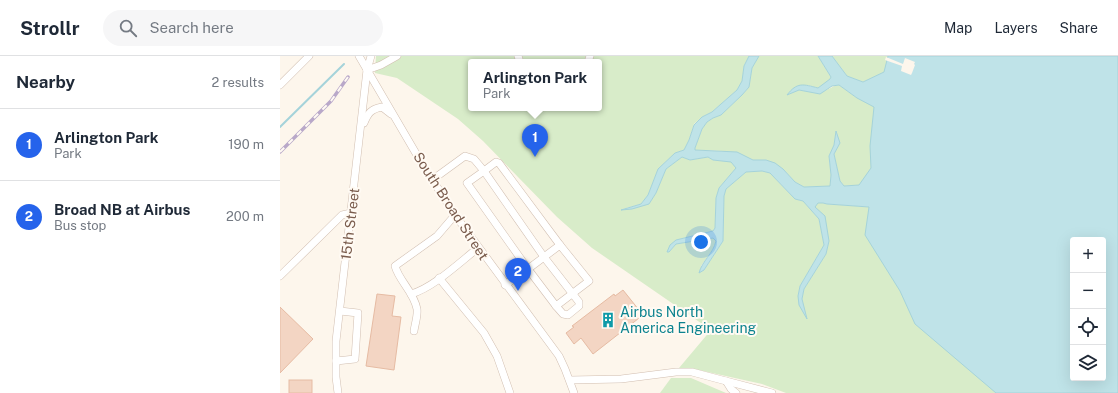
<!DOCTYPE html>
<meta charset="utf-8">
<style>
body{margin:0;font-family:"Public Sans",sans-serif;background:#f6f6f7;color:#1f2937}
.controls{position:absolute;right:12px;bottom:12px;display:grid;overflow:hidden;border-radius:4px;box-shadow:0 4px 16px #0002}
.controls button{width:36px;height:36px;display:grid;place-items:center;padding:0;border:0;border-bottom:1px solid #e0e1e3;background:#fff;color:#1f2937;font:20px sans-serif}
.you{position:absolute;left:421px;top:186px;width:14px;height:14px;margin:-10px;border:3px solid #fff;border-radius:50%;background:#1a73e8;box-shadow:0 0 0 6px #1a73e833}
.badge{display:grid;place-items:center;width:26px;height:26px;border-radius:50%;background:#2563eb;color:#fff;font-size:13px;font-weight:700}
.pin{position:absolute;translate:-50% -33px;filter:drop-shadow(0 1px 2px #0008)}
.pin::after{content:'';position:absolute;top:21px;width:14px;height:12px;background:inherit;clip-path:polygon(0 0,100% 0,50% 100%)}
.popup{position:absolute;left:188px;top:3px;width:134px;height:52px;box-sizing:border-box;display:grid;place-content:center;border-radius:4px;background:#fff;filter:drop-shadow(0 1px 3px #0005);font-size:13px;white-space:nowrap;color:#747a83}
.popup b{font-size:15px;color:#1f2937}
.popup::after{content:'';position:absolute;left:50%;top:100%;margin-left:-8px;border:8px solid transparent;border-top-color:#fff}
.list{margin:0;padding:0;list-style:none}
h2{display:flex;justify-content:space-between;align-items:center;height:52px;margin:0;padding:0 16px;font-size:17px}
h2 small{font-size:13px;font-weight:400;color:#747a83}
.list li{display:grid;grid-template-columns:26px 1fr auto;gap:12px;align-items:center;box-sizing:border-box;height:72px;padding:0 16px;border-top:1px solid #e0e1e3}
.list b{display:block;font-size:15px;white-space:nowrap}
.list p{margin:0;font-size:13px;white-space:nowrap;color:#747a83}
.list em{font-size:13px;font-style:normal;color:#747a83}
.icon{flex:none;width:22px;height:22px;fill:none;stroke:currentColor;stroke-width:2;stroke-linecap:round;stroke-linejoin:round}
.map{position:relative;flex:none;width:838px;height:337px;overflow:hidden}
header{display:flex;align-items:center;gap:24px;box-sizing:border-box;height:56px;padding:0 20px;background:#fff;border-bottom:1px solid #e0e1e3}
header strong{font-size:19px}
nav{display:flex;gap:22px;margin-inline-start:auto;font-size:14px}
.search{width:280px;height:36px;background:#f6f6f7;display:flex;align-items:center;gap:10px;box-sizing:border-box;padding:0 14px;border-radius:22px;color:#747a83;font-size:15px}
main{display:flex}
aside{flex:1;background:#fff}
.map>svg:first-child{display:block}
</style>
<header>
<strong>Strollr</strong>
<div class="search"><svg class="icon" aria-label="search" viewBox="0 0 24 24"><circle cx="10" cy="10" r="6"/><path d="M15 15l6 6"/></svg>Search here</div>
<nav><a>Map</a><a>Layers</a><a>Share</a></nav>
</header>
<main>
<aside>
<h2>Nearby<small>2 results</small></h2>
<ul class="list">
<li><span class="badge">1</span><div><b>Arlington Park</b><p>Park</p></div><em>190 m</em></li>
<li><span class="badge">2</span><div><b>Broad NB at Airbus</b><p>Bus stop</p></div><em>200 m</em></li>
</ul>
</aside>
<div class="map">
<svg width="838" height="337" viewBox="0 0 838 337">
<rect width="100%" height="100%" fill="#fdf6ec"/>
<g fill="#d8ecc9" fill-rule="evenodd">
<path d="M 96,0 L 469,0 L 464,10 L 462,25 L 457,34 L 441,48 L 432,56 L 422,61 L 414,68 L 409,84 L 404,94 L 395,97 L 378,113 L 368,139 L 361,148 L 343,153 L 369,148 L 376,137 L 386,113 L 402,101 L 410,104 L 428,101 L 433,104 L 451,105 L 456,112 L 439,132 L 436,142 L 435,172 L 433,175 L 396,184 L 389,196 L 396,188 L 433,182 L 436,185 L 434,192 L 421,210 L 424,214 L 443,185 L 444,140 L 446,133 L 466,116 L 482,115 L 490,117 L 515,143 L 523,145 L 539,163 L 544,189 L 520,230 L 518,240 L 526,261 L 522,243 L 524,233 L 546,198 L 549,185 L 535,151 L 537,147 L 543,147 L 547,148 L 589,151 L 579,129 L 564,130 L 560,125 L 554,98 L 559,87 L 556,77 L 554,89 L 549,100 L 551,119 L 550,130 L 524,131 L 515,126 L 503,113 L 486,104 L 473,104 L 442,95 L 415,94 L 415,92 L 422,73 L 427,66 L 433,62 L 441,59 L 462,39 L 469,31 L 472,12 L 479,0 L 538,0 L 551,21 L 547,27 L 538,32 L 527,29 L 519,34 C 527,35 536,38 544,35 C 550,33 552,30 559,29 L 577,42 L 603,17 L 583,26 L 567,20 L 552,0 L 725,0 L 793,322 L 823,322 L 838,337 L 506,337 L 482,328 L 414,313 L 399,312 L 431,274 L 312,192 L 277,161 L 203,85 L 178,63 L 117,22 L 95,17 ZM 191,6 L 319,6 L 319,52 L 191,52 Z"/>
<polygon points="391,322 411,322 446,337 380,337"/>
</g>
<path fill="#bfe3e8" stroke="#a5d3da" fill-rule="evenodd" d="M 469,0 L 479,0 L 472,12 L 469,31 L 462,39 L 441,59 L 433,62 L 427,66 L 422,73 L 415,92 L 415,94 L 457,96 L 473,104 L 486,104 L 495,107 L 503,113 L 515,126 L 524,131 L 550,130 L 551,119 L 549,100 L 554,89 L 556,75 L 560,87 L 554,98 L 560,125 L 564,130 L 579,129 L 591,112 L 590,90 L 594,51 L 577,42 L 559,29 L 552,30 L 540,38 L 519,34 L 507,39 C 517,26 523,28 538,32 L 550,23 L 551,21 L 538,0 L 552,0 L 567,20 L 583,26 L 604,16 L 608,0 L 838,0 L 838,337 L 716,337 L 635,268 L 620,235 L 585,179 L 589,151 L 547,148 L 543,147 L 538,147 L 535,151 L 545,160 L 549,185 L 546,198 L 524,233 L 522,243 L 527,263 L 519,249 L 518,240 L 520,230 L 544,189 L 539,163 L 523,145 L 515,143 L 490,117 L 482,115 L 466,116 L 446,133 L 444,140 L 443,185 L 424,214 L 419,217 C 422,205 433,198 436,185 L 433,182 L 396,188 L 389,196 L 387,196 L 390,189 L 396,184 L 433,175 L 435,172 L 436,142 L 439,132 L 456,112 L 451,106 L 433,104 L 428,101 L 410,104 L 402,101 L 386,113 L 376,137 L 369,148 L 352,153 L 341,154 L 361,148 L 368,139 L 378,113 L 395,97 L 404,94 L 409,84 L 414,69 L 422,61 L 432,56 L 441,48 L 457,34 L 462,25 L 464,10 ZM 793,184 L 823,184 L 823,322 L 793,322 Z"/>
<polygon fill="#fdf6ec" points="606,1 623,8 625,2 635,6 634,8 635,9 632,17 631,19 621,15 622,10 605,4"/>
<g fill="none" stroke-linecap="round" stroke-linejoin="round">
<polyline stroke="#a5d3da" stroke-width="2" points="0,71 64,8"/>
</g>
<g fill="#f3d5c3" stroke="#e6bba3">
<polygon points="343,234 363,259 313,298 301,282 294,288 286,277 294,271 292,270 334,238 335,240"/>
<polygon points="97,238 115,240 112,260 121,261 114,314 86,310"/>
<polygon points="0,251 33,283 0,317"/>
<rect x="9" y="324" width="23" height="13"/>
</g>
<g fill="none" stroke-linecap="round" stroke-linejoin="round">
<g stroke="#d1beb0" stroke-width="8">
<g id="minor">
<polyline points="79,0 141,106 175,159 279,300 285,313 294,337"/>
<polyline points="238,0 240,6"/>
<polyline points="308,6 310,0"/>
<polyline points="87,14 101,9 117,0"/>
<polyline points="0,29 29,0"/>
<path d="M 84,67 C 88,57 91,53 102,51 L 111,58"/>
<polyline points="152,124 185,100 194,103 204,115 187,127 248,213 280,189 309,225 276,250 248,213 225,229"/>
<polyline points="0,220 62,159 71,157"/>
<polyline points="159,222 204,277 217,300 230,337"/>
<path d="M 131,238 C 153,232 180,206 198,192"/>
<polyline points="276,250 283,258 288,259 299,250 299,246 264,201 204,115 216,106 219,107 280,189"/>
<path d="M 134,275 C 135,268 138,259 137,253 C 134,236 119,225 115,210 L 157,180 L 175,159"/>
<polyline points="56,305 75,303 78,257 60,255"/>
<polyline points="290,324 341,323 396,316 412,316 446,325 451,333 456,337"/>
<polyline points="446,325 492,337"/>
<polyline points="58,337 56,321 56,285 87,14 91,0"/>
</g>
</g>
<use href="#minor" stroke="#fff" stroke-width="7"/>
<g stroke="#b9a8c9" stroke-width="3.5">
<polyline id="rail" points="0,96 51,45 68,21"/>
</g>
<use href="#rail" stroke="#fffaf3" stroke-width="2" stroke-dasharray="6" stroke-linecap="butt"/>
</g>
<defs>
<g id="building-bare" transform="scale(1.2)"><path d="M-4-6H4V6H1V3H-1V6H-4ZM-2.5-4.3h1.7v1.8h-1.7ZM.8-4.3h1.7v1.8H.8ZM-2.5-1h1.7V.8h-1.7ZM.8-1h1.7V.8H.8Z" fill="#0f9aa8" stroke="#fffaf3" stroke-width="2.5" paint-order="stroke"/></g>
</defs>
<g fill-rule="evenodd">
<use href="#building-bare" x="328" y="264"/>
</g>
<g text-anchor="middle" stroke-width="4" stroke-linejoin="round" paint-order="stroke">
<g font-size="14" fill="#7a5c4d" stroke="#fffaf3">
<text transform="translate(171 150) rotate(57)" y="5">South Broad Street</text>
<text transform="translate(70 168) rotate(-83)" y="5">15th Street</text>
</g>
<g font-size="14" fill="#0d838f" stroke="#fffaf3" text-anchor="start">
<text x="340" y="261">Airbus North<tspan x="340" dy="16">America Engineering</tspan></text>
</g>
</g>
</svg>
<div class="controls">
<button>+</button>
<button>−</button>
<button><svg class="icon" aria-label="locate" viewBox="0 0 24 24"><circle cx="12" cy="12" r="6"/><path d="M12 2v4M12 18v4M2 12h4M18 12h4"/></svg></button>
<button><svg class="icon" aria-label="layers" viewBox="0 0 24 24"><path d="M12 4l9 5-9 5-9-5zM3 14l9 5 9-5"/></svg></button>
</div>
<div class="you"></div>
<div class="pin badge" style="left:255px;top:101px">1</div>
<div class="popup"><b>Arlington Park</b>Park</div>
<div class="pin badge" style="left:238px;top:235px">2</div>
</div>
</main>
